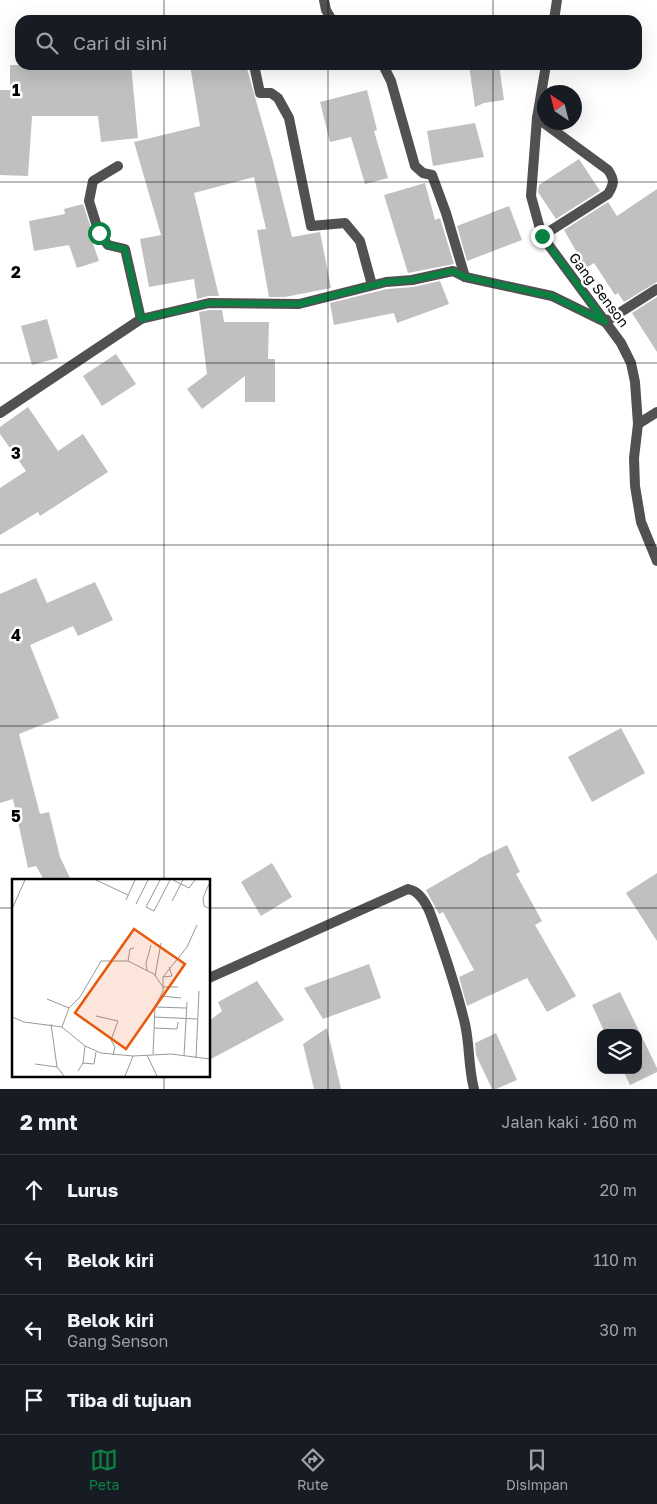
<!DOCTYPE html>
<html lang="id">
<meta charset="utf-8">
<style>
body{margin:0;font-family:"Golos Text",sans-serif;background:#242831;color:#f1f3f6}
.controls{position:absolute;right:15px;bottom:15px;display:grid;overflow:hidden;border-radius:10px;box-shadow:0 5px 20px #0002}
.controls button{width:45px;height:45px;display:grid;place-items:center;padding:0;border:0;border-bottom:1px solid #363941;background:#171b24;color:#f1f3f6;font:25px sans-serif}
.compass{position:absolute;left:537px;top:85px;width:45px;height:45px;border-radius:50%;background:#171b24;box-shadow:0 5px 20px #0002;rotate:325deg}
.stop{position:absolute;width:15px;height:15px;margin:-11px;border:4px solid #0b8043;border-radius:50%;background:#fff}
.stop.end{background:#0b8043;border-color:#fff;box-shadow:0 1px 5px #0008}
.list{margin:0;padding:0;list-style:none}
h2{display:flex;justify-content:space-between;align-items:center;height:65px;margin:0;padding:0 20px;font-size:21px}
h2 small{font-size:16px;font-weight:400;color:#9ea1a6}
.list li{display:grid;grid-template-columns:32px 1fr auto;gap:15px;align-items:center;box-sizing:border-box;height:70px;padding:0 20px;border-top:1px solid #363941}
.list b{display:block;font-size:19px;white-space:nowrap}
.list p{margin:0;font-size:16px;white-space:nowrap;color:#9ea1a6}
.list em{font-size:16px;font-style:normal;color:#9ea1a6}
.icon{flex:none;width:28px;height:28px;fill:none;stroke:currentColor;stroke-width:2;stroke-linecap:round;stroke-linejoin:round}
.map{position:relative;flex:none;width:657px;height:1089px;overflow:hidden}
.search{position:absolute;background:#171b24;box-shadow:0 5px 20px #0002;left:15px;right:15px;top:15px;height:55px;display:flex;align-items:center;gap:12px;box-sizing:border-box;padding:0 18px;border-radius:15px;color:#9ea1a6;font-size:19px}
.sheet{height:345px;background:#171b24}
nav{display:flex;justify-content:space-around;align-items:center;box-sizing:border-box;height:70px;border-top:1px solid #363941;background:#171b24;font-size:14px;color:#9ea1a6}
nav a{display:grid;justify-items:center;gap:2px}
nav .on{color:#0b8043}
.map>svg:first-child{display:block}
</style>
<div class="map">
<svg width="657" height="1089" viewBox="0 0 657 1089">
<rect width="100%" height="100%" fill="#fff"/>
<g fill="#c0c0c0">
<polygon points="10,65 131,65 138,138 101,142 98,116 32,116 28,176 0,175 0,90 10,90"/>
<polygon points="190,65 246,65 273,161 292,237 320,232 331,288 285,297 269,297 257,230 266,229 254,177 194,193 219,296 208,296 197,299 194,279 149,287 140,239 161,235 134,142 200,126"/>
<polygon points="469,65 499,65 504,100 484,103 475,107"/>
<polygon points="367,90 377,130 374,131 388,178 365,184 351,137 330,142 320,102"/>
<polygon points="475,123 484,157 433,166 427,131"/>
<polygon points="579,159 600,191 556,219 538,192 539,185"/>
<polygon points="425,183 435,220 440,218 454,264 408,273 384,195"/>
<polygon points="657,189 657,282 624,302 618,293 615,295 594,263 586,268 564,230 608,202 617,216"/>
<polygon points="83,204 94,237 91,238 99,261 77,268 69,245 34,251 29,221 65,214 64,209"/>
<polygon points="509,206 522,240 467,261 457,226"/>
<polygon points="440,281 449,304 397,323 394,313 334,325 330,303 387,289 413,287"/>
<polygon points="657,297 657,352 632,313"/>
<polygon points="210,310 222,310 224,322 269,322 268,359 275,359 275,402 245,402 245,376 202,409 187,389 207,374 199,312"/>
<polygon points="47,319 58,358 32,365 21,326"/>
<polygon points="116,354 136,384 102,406 83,376"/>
<polygon points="28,407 58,451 83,434 108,472 40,516 38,512 0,535 0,488 26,471 0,434 0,427"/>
<polygon points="36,578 47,603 95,582 113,620 78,636 73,626 30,645 59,718 19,734 40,814 49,812 60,857 71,880 44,880 36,866 28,868 13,799 0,803 0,594"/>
<polygon points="621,728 645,773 592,802 568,757"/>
<polygon points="507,845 520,872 516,874 542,921 535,925 576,996 547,1012 527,978 467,1006 459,977 474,970 443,912 439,914 426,890 478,860 478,859"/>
<polygon points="272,863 292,897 261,916 241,882"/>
<polygon points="657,873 657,941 626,893"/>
<polygon points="369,964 381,998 323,1019 304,988"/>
<polygon points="257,981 284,1020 209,1060 209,1021 222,1011 218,1002"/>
<polygon points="620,992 657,1068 657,1072 630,1085 623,1070 638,1070 638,1033 605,1033 592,1005"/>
<polygon points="327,1028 341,1089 314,1089 303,1044"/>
<polygon points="496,1033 517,1080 496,1089 492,1089 476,1055 475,1043"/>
</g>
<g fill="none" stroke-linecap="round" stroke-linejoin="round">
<g stroke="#515151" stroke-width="10">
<polyline points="324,0 326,10 332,20"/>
<polyline points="554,20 557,0"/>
<polyline points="254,65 260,93 271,93 278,98 289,118 311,226 345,223 360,241 372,285"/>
<polyline points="383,65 391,81 415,166 423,173 432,175 446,213 465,277"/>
<polyline points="546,65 537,118 531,196 542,236 621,343 631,363 635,382 638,424 634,458 635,486 641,522 657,561"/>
<path d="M 537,118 L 608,170 C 615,180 614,184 608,194 L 542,236"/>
<polyline points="118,166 93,181 89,201 99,233 108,245 125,249 141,319"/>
<polyline points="0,413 141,319 209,303 299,304 386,282 412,280 453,271 465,277 552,296 605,322 657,289"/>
<polyline points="638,424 657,412"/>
<path d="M 209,978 L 408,889 C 412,890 415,891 418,894 C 429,904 433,922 438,935 C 448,964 458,994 465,1024 C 470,1046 468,1066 474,1089"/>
</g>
</g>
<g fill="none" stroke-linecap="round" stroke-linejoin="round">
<polyline stroke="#0b8043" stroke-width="6" points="99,233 108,245 125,249 141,319 209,303 299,304 386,282 412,280 453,271 465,277 552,296 605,322 542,236"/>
</g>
<path fill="none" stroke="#000" stroke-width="1" stroke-opacity="0.55" d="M 164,0 L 164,20M 328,0 L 328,20M 493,0 L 493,20M 164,65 L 164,880M 328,65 L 328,1089M 493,65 L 493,1089M 0,182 L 657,182M 0,363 L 657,363M 0,545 L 657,545M 0,726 L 657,726M 0,908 L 14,908M 209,908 L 657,908M 164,1075 L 164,1089"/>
<g text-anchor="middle" stroke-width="5" stroke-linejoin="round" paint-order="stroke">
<g font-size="14" fill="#000" stroke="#fff">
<text transform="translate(599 290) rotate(53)" y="5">Gang Senson</text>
</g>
</g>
<g transform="translate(12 879)">
<rect width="198" height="198" fill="#fff"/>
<path fill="none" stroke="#999" stroke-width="1" d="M 84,1 L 116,16M 148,1 L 134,28 L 142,32 L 158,1M 161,1 L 177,9 L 183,1M 197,5 L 191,19 L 192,27 L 198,30M 114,21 L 123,1M 160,22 L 171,1M 124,25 L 136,1M 0,30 L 13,1M 116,82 L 118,70 L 122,69M 135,92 L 134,84 L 139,66M 143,97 L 149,64M 151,98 L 160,97 L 157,88M 148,117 L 169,119M 35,120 L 57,129M 143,128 L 174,129M 84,137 L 106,142 L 99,161 L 103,168 L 101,176M 0,138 L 12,143 L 50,148 L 73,167 L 89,174 L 121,177 L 159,175 L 198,180M 142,138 L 185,140M 39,145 L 45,188 L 52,197M 50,148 L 57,129 L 68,118 L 89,82 L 116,82 L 142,95 L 151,108 L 166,108M 142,149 L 165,150 L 166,143M 141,175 L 143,128 L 151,112 L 151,98 L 175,68 L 185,46M 135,176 L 145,197M 172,177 L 175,123M 184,179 L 187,112M 71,184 L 82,185 L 84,173M 23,185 L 45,188M 66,192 L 71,184 L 73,167M 113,197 L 121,177"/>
<path fill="#e8590c" fill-opacity="0.15" stroke="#e8590c" stroke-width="2.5" d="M 122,50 L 173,85 L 114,170 L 63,134 Z"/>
<rect width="198" height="198" fill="none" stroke="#000" stroke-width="2.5"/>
</g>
<g font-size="16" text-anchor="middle" font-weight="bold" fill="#000" stroke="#fff" stroke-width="5" stroke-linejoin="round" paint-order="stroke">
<text x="16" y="96">1</text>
<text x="16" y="278">2</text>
<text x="16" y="459">3</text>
<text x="16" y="641">4</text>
<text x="16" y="822">5</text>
</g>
</svg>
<div class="controls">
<button><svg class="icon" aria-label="layers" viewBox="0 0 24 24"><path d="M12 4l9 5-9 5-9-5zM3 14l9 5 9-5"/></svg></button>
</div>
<svg class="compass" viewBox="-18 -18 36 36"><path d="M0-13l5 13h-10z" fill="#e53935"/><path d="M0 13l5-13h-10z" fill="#9ea1a6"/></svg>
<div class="stop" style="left:99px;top:233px"></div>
<div class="stop end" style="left:542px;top:236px"></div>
<div class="search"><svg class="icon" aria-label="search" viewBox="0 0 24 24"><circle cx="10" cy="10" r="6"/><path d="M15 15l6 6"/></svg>Cari di sini</div>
</div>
<section class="sheet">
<h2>2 mnt<small>Jalan kaki · 160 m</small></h2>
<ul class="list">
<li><svg class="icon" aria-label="ahead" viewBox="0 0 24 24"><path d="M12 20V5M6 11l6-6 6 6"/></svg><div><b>Lurus</b></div><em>20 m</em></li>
<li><svg class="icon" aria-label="left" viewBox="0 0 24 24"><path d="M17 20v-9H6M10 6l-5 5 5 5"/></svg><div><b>Belok kiri</b></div><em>110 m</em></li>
<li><svg class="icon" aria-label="left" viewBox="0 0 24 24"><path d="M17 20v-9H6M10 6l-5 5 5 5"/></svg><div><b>Belok kiri</b><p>Gang Senson</p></div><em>30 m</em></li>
<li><svg class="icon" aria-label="arrive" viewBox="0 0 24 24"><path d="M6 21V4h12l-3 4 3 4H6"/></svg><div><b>Tiba di tujuan</b></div></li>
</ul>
</section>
<nav>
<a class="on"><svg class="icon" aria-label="map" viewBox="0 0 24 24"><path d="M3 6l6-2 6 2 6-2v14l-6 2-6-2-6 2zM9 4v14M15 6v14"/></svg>Peta</a>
<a><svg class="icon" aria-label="directions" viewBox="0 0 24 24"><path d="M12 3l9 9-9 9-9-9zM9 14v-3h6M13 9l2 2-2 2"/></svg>Rute</a>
<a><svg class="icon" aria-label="saved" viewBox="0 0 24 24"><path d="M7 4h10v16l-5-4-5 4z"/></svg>Disimpan</a>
</nav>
